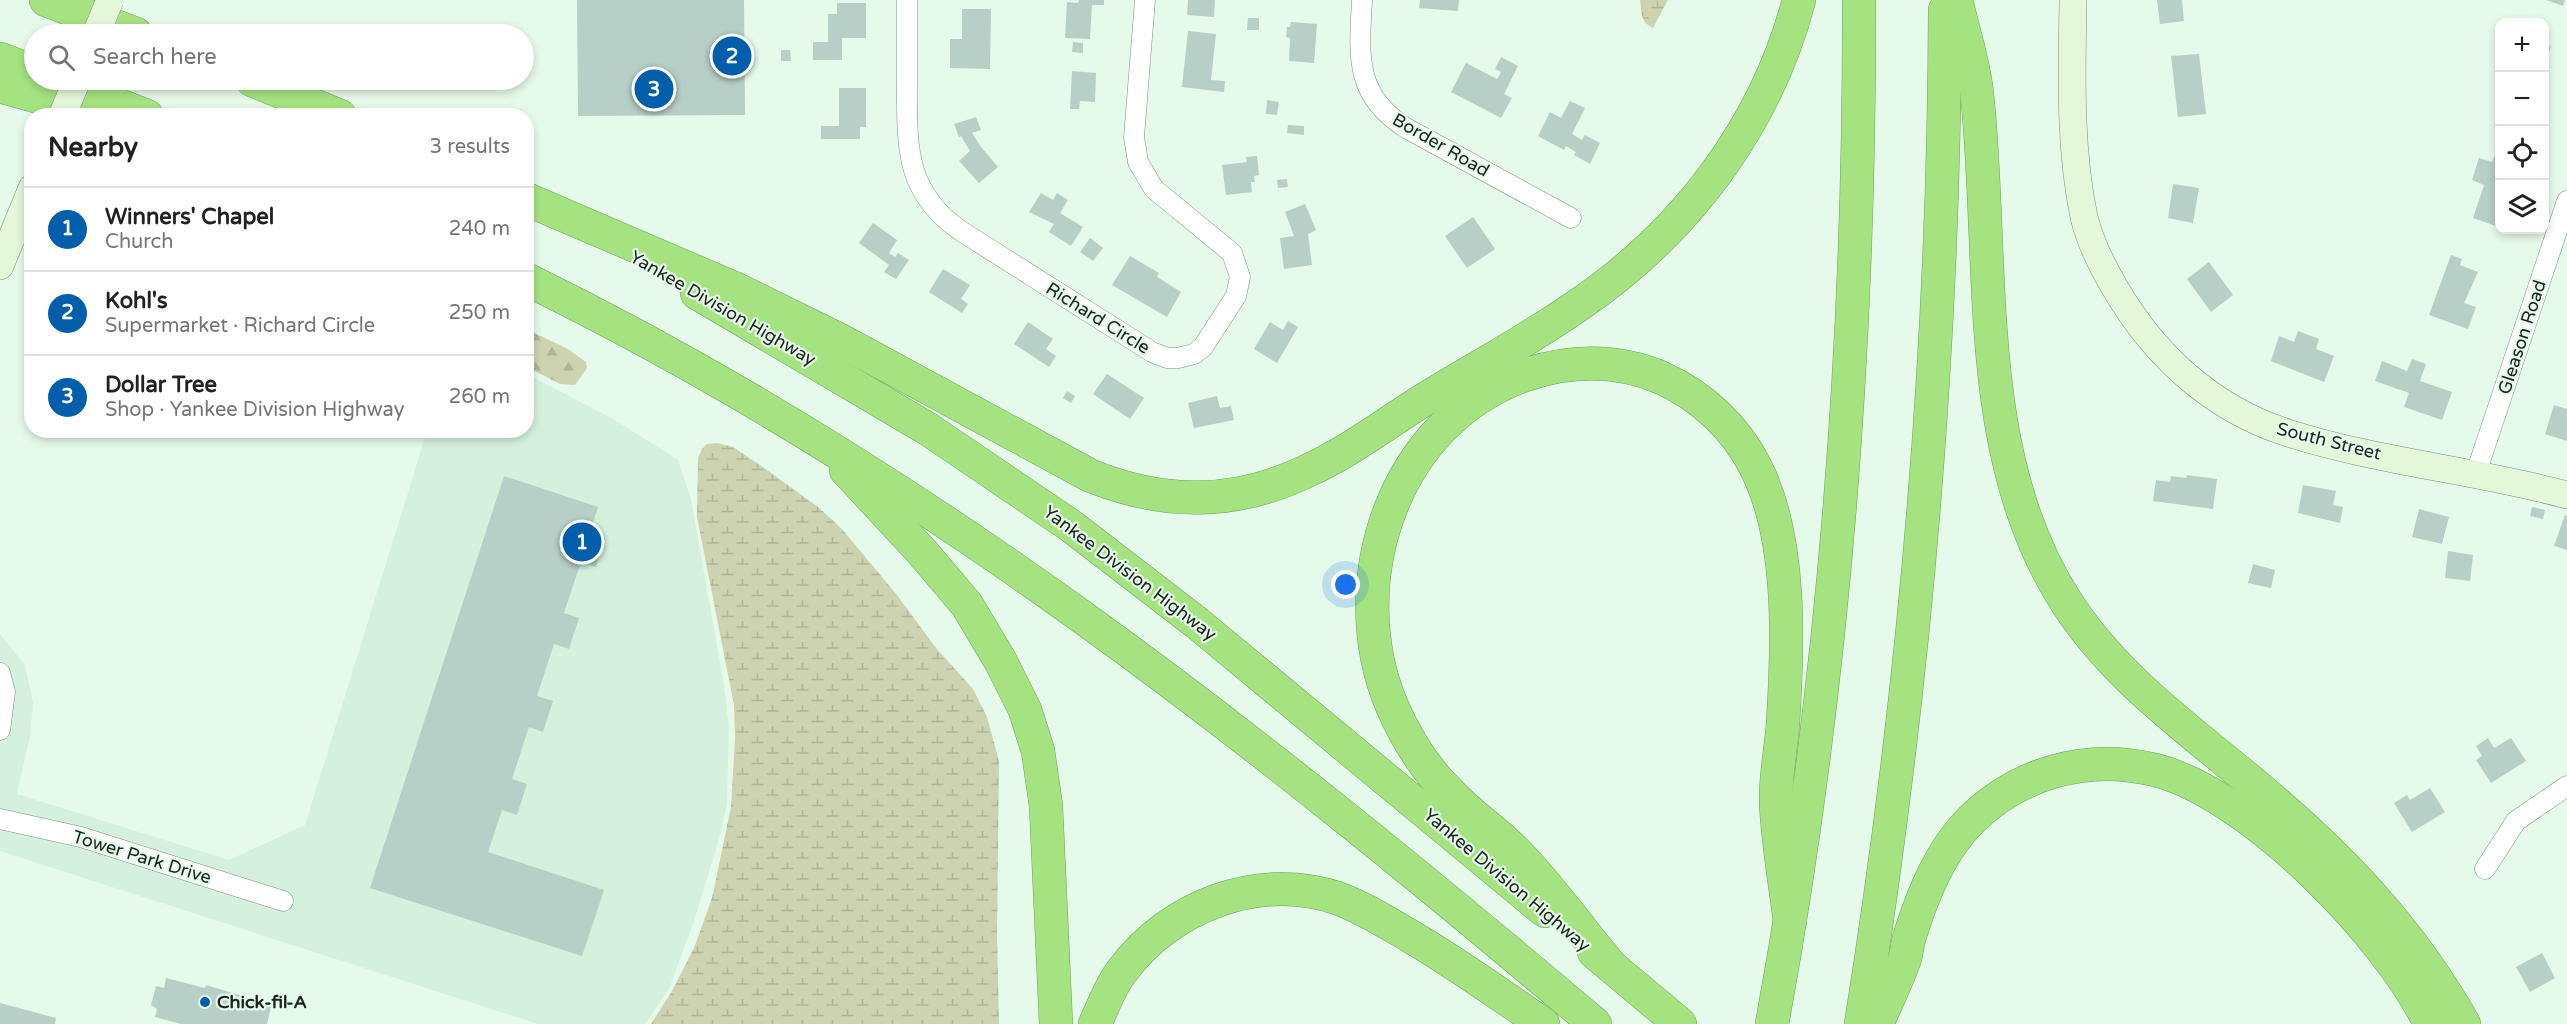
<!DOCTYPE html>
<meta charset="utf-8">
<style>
body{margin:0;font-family:"Varela Round",sans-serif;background:#f2f2f2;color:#202124}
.controls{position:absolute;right:18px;top:18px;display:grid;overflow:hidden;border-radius:12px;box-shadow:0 3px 9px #0003}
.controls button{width:54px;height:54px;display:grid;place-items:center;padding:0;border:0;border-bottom:2px solid #e0e0e0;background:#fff;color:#202124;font:30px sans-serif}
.you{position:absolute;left:1346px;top:585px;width:21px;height:21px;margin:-15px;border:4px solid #fff;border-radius:50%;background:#1a73e8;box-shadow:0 0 0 9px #1a73e833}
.badge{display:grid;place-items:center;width:39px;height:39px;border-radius:50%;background:#005eab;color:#fff;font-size:20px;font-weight:700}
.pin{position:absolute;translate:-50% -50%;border:3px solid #fff;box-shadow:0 2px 6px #0006}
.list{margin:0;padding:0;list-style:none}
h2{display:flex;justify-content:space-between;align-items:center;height:78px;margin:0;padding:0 24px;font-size:26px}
h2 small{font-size:20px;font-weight:400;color:#757577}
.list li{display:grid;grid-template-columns:39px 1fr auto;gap:18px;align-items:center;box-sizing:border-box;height:84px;padding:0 24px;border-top:2px solid #e0e0e0}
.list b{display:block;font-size:22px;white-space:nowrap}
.list p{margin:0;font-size:20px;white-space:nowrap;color:#757577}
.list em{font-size:20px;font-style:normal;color:#757577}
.icon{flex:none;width:33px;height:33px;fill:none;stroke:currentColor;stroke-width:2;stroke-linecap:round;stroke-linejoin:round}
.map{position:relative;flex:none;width:2567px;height:1024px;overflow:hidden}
.search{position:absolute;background:#fff;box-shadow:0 3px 9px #0003;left:24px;top:24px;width:510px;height:66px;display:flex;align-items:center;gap:15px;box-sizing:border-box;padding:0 21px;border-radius:33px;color:#757577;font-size:22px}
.panel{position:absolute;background:#fff;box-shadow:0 3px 9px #0003;left:24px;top:108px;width:510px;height:330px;border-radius:24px}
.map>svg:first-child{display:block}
</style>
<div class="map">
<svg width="2567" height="1024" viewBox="0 0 2567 1024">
<defs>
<pattern id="forest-firs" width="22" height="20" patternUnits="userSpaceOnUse" patternTransform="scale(1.5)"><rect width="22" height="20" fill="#cdd3b0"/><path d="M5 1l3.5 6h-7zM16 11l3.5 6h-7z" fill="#afb597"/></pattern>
<pattern id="wetland-marsh" width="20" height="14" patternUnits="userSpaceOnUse" patternTransform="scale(1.5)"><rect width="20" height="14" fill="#cdd3b0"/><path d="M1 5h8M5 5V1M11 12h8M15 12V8" fill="none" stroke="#afb597"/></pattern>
</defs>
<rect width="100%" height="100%" fill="#e6faeb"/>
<polygon fill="#d5f1dd" points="527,374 615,420 678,460 691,499 723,679 729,727 727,803 720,836 693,924 669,989 645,1024 538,1024 0,851 0,634 25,665 33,703 30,736 17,794 229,860 305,825 427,431 526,430"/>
<polygon fill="url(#forest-firs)" points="526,329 568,349 586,362 587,368 575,385 560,384 527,367"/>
<g fill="url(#wetland-marsh)">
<path d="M 1640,0 L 1668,0 L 1653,28 C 1640,22 1642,13 1640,0 Z"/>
<polygon points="717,443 733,447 757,463 818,507 842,529 897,595 936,648 973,689 987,717 999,761 997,936 999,1024 651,1024 672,991 694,948 712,898 731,807 735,738 734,705 697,517 698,458 702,449 707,444"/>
</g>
<g fill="#b7cfc7">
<polygon points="577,0 744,0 745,115 578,116"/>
<polygon points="1079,0 1104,0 1104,5 1092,5 1090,39 1065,38 1067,2 1078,3"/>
<polygon points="1188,0 1215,0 1214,17 1187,15"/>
<polygon points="1420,0 1459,0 1458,11 1419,8"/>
<polygon points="2157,0 2182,0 2184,21 2160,24"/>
<polygon points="2546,0 2565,0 2563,6"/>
<polygon points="837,3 866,3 866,38 842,38 842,60 813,60 813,42 828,42 828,14 837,14"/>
<polygon points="962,9 991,9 990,69 950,68 950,39 962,39"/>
<polygon points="1248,18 1259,18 1259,30 1247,30"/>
<polygon points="1291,22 1317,24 1314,63 1289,61 1290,38 1286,37 1287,27 1290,27"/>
<polygon points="1188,31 1216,34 1211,80 1225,81 1224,92 1182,87"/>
<polygon points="1073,42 1083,43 1083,53 1072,52"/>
<polygon points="2544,44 2551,46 2545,65 2544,65"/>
<polygon points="781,50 790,50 791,61 781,61"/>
<polygon points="2199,54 2206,114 2178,117 2171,56"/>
<polygon points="1501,57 1518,66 1504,94 1512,98 1501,118 1451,92 1466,63 1497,79 1501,72 1495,69"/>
<polygon points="1072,71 1096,73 1095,102 1080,101 1079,109 1070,109"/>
<polygon points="839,88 866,88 866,127 860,127 860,139 821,139 821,126 839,126"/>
<polygon points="1267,100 1279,102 1277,115 1266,114"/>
<polygon points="1570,101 1585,108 1572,134 1582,140 1585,135 1600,143 1590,164 1574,155 1576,152 1566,146 1564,150 1538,136 1550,112 1561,118"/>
<polygon points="976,117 981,130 972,133 981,147 998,167 979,183 959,161 970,151 961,136 959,137 954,124"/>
<polygon points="1288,125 1304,126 1304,135 1287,133"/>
<polygon points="2500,143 2500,216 2496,226 2473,218 2484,185 2472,180 2479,158 2492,162"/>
<polygon points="1257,156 1259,175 1254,176 1255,182 1251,182 1252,192 1226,195 1222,165 1247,162 1246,157"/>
<polygon points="1287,179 1288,187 1278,188 1277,180"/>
<polygon points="2173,184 2199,188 2193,223 2168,218"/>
<polygon points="1041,193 1053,200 1057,193 1068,200 1060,213 1083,227 1071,246 1049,232 1054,224 1029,212"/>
<polygon points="1305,204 1316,230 1308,234 1312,265 1284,269 1280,238 1294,236 1285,212"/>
<polygon points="1473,217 1495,249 1467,268 1445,236"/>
<polygon points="873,223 897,240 889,253 895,257 898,253 909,260 896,279 884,272 889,265 859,243"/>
<polygon points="1090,238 1103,248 1093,261 1080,252"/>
<polygon points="2451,255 2462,259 2460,265 2478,272 2464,303 2476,307 2468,329 2429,315"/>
<polygon points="1130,256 1159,273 1157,277 1181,292 1167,317 1112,285"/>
<polygon points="2209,262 2233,295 2211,312 2187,279"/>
<polygon points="943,269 970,285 961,299 968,304 962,313 929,292"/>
<polygon points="1288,321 1298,327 1277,363 1254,349 1270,322 1283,330"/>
<polygon points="1028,322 1053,339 1046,349 1056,356 1049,367 1014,344"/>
<polygon points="2298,331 2319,339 2316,349 2334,356 2324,382 2271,361 2279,336 2294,342"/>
<polygon points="2412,359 2426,364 2420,381 2452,392 2442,420 2404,407 2409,393 2375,381 2382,361 2407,371"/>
<polygon points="1107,374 1144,398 1130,419 1093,394"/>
<polygon points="1067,391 1075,396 1071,403 1063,398"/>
<polygon points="1217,396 1220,408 1231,406 1234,420 1194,428 1188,403"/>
<polygon points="2554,405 2567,409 2567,441 2545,434"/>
<polygon points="2187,475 2217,479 2213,509 2153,501 2156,480 2170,482 2171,476 2186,478"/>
<polygon points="504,476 598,507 590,532 605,537 596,567 581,562 564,613 579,618 569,649 554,644 537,696 553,701 543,732 529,727 512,779 527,784 517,815 502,810 488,852 604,890 582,956 370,888"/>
<polygon points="2303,485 2336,491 2333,505 2343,507 2340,523 2298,513"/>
<polygon points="2532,507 2545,510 2543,519 2530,516"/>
<polygon points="2419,509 2449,517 2442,544 2412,537"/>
<polygon points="2565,515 2567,516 2567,550 2554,546"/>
<polygon points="2448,551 2473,555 2470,581 2445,578"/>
<polygon points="2253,564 2275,570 2271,588 2248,583"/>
<polygon points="2488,738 2494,748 2511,738 2526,761 2491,783 2476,760 2482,756 2476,746"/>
<polygon points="2430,788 2445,812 2412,832 2394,803 2407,795 2410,800"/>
<polygon points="2542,953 2555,978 2530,992 2516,967"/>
<polygon points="166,978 205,988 206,985 259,1001 259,1003 271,1007 267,1024 181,1024 155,1017 157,1009 151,1005 156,986 164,988"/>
<polygon points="0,1003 56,1018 55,1024 0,1024"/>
</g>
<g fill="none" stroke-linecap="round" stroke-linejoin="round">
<g stroke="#7c8e81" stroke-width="21">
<g id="street">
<path d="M 907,0 C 907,29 907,59 907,88 C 907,149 906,193 961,231 L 1152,352 L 1167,358 L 1178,358 L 1194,354 L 1203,347 L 1236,296 L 1240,277 L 1232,253 L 1154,189 L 1138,162 L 1134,137 L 1145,0"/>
<path d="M 1362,0 C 1359,55 1354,95 1406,128 L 1571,218"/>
<polyline points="2476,473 2567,201"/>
<polyline points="0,673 5,692 0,730"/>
<polyline points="0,819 81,837 283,901"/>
<polyline points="2485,869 2516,821 2567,786"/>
</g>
</g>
<g stroke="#7c8e81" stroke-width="28">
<g id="secondary">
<path d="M 2073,0 C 2072,72 2069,146 2084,217 C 2090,242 2102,266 2115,288 C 2154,355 2212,409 2288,433 C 2379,462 2475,470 2567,495"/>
<polyline points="0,266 32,188"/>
</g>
</g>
<g stroke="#749f5d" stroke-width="34">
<g id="highway">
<polyline points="46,0 136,34"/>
<path d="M 1956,0 C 1963,31 1974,63 1977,94 C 1995,261 1971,453 2065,600 C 2113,676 2187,728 2255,785 C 2339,855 2410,928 2464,1024"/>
<polyline points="0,59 34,72"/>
<polyline points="252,80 340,116"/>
<polyline points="0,86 105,116"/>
<polyline points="86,92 147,116"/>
<path d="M 526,199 L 736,289 L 838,339 L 1091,476 C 1164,505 1234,506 1307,471 C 1351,451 1389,421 1430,396 C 1479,366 1530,339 1577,306 C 1685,233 1766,126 1799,0"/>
<path d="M 526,279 C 923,473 1260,741 1595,1024"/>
<polyline points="697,293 928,429 1071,526 1197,623 1545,911"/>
<polyline points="846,470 923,553 967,605 1001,662 1025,710 1038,751 1046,806 1056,1024"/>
<polyline points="1594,952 1680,1024"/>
<path d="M 1610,965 C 1579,928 1549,885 1515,851 C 1494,830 1469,814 1449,792 C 1424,768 1406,738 1392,706 C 1340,583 1393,421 1525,375 C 1570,360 1617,359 1662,378 C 1702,396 1737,429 1756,468 C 1792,539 1788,645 1783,723 C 1781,750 1775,777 1776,804 C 1778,843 1785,883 1790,921"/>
<path d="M 1095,1024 C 1103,1007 1110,986 1122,971 C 1170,906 1258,872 1337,898 C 1362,907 1386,922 1410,936 C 1456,963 1499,994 1543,1024"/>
<path d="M 1772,1024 C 1834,687 1860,343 1859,0"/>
<path d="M 1861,1024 C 1915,687 1944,352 1945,10"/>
<path d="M 1877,1024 C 1886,1003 1896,983 1904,961 C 1907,953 1907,944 1910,935 C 1923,894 1940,851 1971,820 C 2019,773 2086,754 2151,769 C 2247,790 2389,936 2430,1024"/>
</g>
</g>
<use href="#street" stroke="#fff" stroke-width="20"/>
<use href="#secondary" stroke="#e4f7d9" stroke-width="27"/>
<use href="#highway" stroke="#a4e380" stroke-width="33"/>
<g stroke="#7c8e81" stroke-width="28" stroke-linecap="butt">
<g id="secondary-bridge">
<polyline points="96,34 110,0"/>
<polyline points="62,116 77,80"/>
</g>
</g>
<use href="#secondary-bridge" stroke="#e4f7d9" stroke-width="27"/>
</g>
<circle fill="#005eab" stroke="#e6faeb" stroke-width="2" cx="205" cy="1002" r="6"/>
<g text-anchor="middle" stroke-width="4.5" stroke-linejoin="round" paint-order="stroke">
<g font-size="18" fill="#1b221d" stroke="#e6faeb">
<text transform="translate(1441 145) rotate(30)" y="6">Border Road</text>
<text transform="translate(723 308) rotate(30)" y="6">Yankee Division Highway</text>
<text transform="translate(1098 318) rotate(32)" y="6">Richard Circle</text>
<text transform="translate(2522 337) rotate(-72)" y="6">Gleason Road</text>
<text transform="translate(2329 441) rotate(14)" y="6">South Street</text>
<text transform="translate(1130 573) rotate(37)" y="6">Yankee Division Highway</text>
<text transform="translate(142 857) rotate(17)" y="6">Tower Park Drive</text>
<text transform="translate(1507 880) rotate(40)" y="6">Yankee Division Highway</text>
</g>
<g font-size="18" font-weight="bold" fill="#1b221d" stroke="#e6faeb" text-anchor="start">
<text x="217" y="1008">Chick-fil-A</text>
</g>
</g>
</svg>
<div class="controls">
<button>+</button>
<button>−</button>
<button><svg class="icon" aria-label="locate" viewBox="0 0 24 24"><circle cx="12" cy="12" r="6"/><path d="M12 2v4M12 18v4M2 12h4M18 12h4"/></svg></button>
<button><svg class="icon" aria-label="layers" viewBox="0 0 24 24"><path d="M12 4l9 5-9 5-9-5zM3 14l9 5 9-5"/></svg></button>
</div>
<div class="you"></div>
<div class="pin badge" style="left:582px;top:542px">1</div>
<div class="pin badge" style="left:732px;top:56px">2</div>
<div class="pin badge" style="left:654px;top:89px">3</div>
<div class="search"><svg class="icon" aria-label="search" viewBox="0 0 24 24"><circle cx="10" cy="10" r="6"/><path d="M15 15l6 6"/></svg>Search here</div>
<section class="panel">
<h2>Nearby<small>3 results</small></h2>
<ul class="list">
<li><span class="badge">1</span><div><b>Winners' Chapel</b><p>Church</p></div><em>240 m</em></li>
<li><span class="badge">2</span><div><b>Kohl's</b><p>Supermarket · Richard Circle</p></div><em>250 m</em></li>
<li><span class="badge">3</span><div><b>Dollar Tree</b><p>Shop · Yankee Division Highway</p></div><em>260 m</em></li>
</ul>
</section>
</div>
